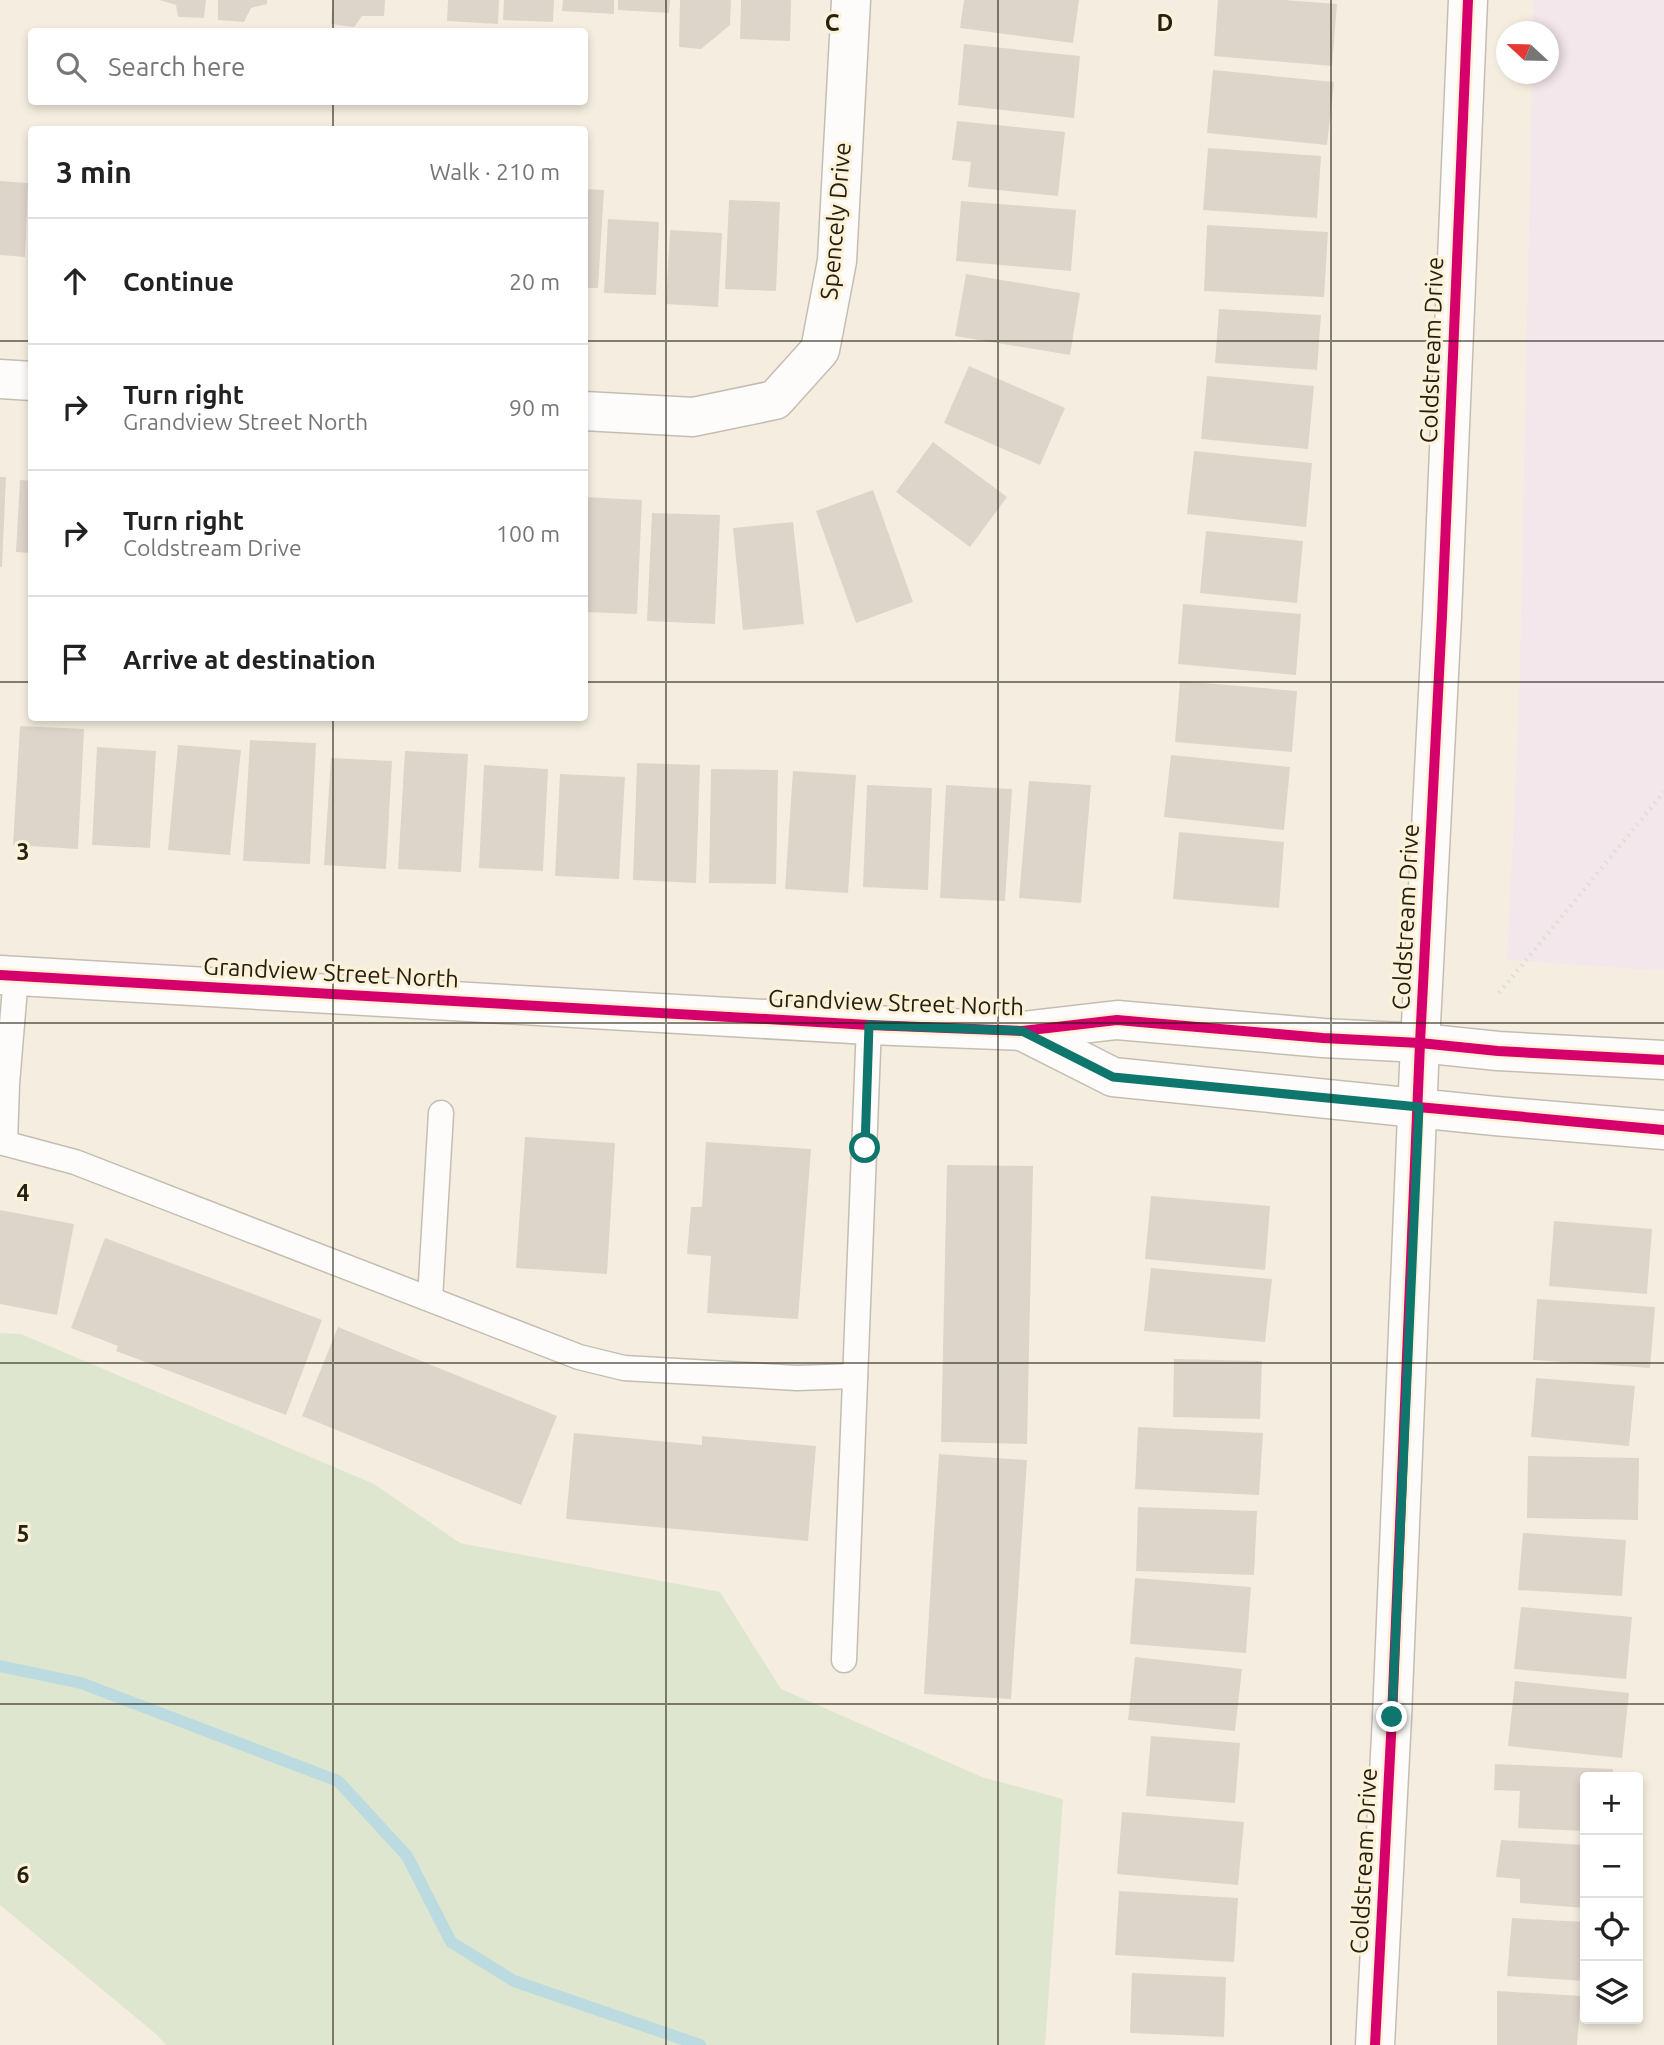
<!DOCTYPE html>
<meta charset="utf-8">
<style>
body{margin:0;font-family:Ubuntu,sans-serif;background:#f6f6f6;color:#222}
.controls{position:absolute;right:21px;bottom:21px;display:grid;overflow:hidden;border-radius:7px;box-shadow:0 4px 10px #0003}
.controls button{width:63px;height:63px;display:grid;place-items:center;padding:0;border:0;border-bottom:2px solid #e0e0e0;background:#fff;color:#222;font:35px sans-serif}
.compass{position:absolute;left:1496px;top:21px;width:63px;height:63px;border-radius:50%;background:#fff;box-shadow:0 4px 10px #0003;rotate:292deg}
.stop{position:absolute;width:21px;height:21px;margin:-16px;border:5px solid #0f766e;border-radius:50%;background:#fff}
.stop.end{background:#0f766e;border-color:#fff;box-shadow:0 2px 7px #0008}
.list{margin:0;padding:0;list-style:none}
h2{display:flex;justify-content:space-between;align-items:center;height:91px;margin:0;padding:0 28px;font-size:30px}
h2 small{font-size:23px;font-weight:400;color:#767676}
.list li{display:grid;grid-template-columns:46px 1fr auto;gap:21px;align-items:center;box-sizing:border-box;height:126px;padding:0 28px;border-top:2px solid #e0e0e0}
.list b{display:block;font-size:26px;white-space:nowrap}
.list p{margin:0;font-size:23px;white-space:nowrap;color:#767676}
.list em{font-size:23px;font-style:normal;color:#767676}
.icon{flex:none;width:38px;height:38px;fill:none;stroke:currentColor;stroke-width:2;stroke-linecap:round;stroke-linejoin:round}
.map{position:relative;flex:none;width:1664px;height:2045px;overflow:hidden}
.search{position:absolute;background:#fff;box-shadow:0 4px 10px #0003;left:28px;top:28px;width:560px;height:77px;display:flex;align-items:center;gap:18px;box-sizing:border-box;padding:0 24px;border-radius:7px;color:#767676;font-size:26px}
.panel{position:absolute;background:#fff;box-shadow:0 4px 10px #0003;left:28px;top:126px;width:560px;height:595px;border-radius:7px}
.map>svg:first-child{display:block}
</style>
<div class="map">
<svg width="1664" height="2045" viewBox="0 0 1664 2045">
<rect width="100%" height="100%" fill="#f5eee0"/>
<polygon fill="#f4e7eb" points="1533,0 1664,0 1664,971 1507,960 1519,707 1532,74 1548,74 1548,32 1533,31"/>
<polygon fill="#dfe6d0" points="0,1333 21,1334 374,1484 460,1543 720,1592 781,1689 982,1777 1063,1799 1045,2045 166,2045 156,2034 0,1905"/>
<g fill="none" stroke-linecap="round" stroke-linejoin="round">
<polyline stroke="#bbdbe0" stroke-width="12" points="0,1666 81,1683 338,1781 407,1856 451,1942 514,1981 700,2045"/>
</g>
<g fill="#ddd5ca">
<polygon points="160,0 206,0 204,18 178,17 176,5"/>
<polygon points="218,0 267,0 267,4 251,8 244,22 218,20"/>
<polygon points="333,0 385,0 384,16 362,16 354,27 331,24"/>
<polygon points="448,0 499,0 498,24 447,21"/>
<polygon points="504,0 554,0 553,22 503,20"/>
<polygon points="563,0 614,0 614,14 562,11"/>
<polygon points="618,0 670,0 669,13 618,10"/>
<polygon points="680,0 731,0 730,25 701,49 679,47"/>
<polygon points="741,0 791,0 790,41 740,39"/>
<polygon points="964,0 1079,0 1073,43 960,28"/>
<polygon points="1218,0 1285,0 1337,4 1332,66 1214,56"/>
<polygon points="964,44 1080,56 1074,118 958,105"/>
<polygon points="1213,70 1334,82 1327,145 1207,133"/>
<polygon points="957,121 1065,132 1058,196 968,187 971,162 952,160"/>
<polygon points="1208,148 1321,156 1317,218 1203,210"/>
<polygon points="0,181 28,183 25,257 0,255"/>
<polygon points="584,189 604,190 598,288 584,288"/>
<polygon points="729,200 780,202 776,291 725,289"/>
<polygon points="961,201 1076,210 1071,271 956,261"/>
<polygon points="608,219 659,222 656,295 604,293"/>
<polygon points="1207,225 1328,232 1324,297 1204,291"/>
<polygon points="670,230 722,233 718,307 666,304"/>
<polygon points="966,274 1080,293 1070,355 955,336"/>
<polygon points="1219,309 1321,315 1317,370 1215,363"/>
<polygon points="969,366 1065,408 1040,465 944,423"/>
<polygon points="1207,376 1314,386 1308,449 1201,439"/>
<polygon points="933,442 1007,497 970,547 896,492"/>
<polygon points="1194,451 1312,463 1306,527 1187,514"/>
<polygon points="0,477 6,477 2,567 0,567"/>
<polygon points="20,480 32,481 32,553 16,552"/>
<polygon points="873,490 913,602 856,623 816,511"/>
<polygon points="584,497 642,500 637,614 584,612"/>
<polygon points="652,513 720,515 715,624 647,621"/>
<polygon points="793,522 804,624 743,630 733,528"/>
<polygon points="1206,531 1303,541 1297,603 1200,593"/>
<polygon points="1183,604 1301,614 1296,675 1178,664"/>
<polygon points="1180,681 1297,691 1292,752 1175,742"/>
<polygon points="20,726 84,729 78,849 13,845"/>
<polygon points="250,740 316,743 310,864 243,861"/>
<polygon points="178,745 241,750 230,855 168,850"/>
<polygon points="97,747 156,751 150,848 92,845"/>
<polygon points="405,751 468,754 461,872 398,869"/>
<polygon points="1171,755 1290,767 1284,830 1164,817"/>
<polygon points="331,758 392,761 386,869 324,865"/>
<polygon points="637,763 700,765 696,883 633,880"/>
<polygon points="484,765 548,769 543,871 479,868"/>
<polygon points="711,769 778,770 776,884 709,883"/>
<polygon points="793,771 856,775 848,893 785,889"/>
<polygon points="560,774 625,777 619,879 555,876"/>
<polygon points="1029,781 1091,785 1081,903 1019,898"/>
<polygon points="867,785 932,788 928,890 863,887"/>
<polygon points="946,785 1012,789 1005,901 940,898"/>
<polygon points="1179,832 1284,842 1279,908 1173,899"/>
<polygon points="525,1137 615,1143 607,1274 516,1268"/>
<polygon points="706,1142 811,1149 798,1319 707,1313 711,1256 687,1254 691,1207 702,1207"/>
<polygon points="947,1165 1033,1166 1027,1444 941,1442"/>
<polygon points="1151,1196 1270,1206 1265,1270 1145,1259"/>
<polygon points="0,1210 74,1224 57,1315 0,1304"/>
<polygon points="1554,1221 1652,1229 1647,1294 1549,1286"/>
<polygon points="105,1238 322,1320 286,1415 116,1351 118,1346 71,1328"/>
<polygon points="1151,1268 1272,1279 1265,1342 1144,1331"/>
<polygon points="1537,1299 1655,1307 1650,1368 1533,1360"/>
<polygon points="338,1327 557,1416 521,1505 302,1416"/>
<polygon points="1174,1359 1262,1361 1260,1419 1173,1417"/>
<polygon points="1536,1378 1635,1386 1629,1446 1531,1437"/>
<polygon points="1138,1427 1263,1433 1259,1495 1135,1489"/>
<polygon points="574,1433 702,1445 702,1436 816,1446 808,1541 566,1519"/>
<polygon points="939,1454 1027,1460 1011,1699 924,1694"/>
<polygon points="1528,1456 1639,1458 1638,1520 1527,1518"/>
<polygon points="1138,1507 1257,1511 1254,1575 1136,1571"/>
<polygon points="1523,1533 1626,1540 1622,1596 1518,1590"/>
<polygon points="1135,1578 1251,1587 1246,1653 1130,1644"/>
<polygon points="1521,1607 1632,1617 1626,1679 1514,1669"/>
<polygon points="1135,1657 1242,1669 1235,1731 1128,1720"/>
<polygon points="1515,1681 1629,1693 1622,1758 1508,1746"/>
<polygon points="1151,1736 1240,1743 1235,1803 1146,1796"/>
<polygon points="1495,1764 1613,1769 1612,1777 1585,1777 1585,1831 1518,1828 1520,1791 1494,1790"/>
<polygon points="1122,1812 1244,1822 1238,1885 1117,1874"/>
<polygon points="1501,1840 1585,1845 1585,1908 1520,1903 1520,1879 1496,1877"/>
<polygon points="1119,1891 1238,1898 1234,1962 1115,1955"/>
<polygon points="1512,1918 1585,1922 1585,1981 1507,1976"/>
<polygon points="1132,1973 1226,1977 1224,2037 1130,2033"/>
<polygon points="1497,1991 1581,1996 1577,2045 1497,2045"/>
</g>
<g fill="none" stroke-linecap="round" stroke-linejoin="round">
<g stroke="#c4beb2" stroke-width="27">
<g id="lane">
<polyline points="0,1142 75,1162 579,1357 624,1368 797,1378 855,1376"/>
<polyline points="5,1143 7,1084 16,976"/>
<polyline points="430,1299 441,1113"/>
<polyline points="844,1660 869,1025"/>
</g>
</g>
<g stroke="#c4beb2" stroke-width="41">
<g id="street">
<polyline points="0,379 32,381"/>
<polyline points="584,411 693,417 775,400 820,350 837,261 851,0"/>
</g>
</g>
<g stroke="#c4beb2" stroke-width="41">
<g id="secondary">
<polyline points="0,975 869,1025 1022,1031 1117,1020 1323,1038 1420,1043 1498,1051 1664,1060"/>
<polyline points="1022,1031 1113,1077 1495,1116 1664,1130"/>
<polyline points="1375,2045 1392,1717 1420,1043 1442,616 1468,0"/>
</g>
</g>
<polyline stroke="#e1dfda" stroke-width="4.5" stroke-dasharray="2 5" stroke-linecap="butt" points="1499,993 1664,792"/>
<use href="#lane" stroke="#fefcfa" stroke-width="24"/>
<use href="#street" stroke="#fefcfa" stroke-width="38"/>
<use href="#secondary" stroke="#fefcfa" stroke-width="38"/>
<g stroke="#fdf2d8" stroke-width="15">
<g id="cycleway">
<polyline points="0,975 869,1025 1022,1031 1117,1020 1323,1038 1420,1043 1498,1051 1664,1060"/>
<polyline points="1418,1107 1664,1130"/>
<polyline points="1375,2045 1392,1717 1420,1043 1442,616 1468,0"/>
</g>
</g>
<use href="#cycleway" stroke="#d6006c" stroke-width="10"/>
</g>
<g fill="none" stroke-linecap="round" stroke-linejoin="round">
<polyline stroke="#0f766e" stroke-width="9" points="865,1148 869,1025 1022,1031 1113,1077 1419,1107 1392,1717"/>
</g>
<path fill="none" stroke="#252014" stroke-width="2" stroke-opacity="0.55" d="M 333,0 L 333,32M 666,0 L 666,2045M 998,0 L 998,2045M 1331,0 L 1331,2045M 333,102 L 333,130M 0,341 L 32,341M 584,341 L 1664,341M 0,682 L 32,682M 584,682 L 1664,682M 333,718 L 333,2045M 0,1023 L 1664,1023M 0,1363 L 1664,1363M 0,1704 L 1664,1704"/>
<g text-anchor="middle" stroke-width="6" stroke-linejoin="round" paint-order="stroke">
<g font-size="24" fill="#252014" stroke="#fdf2d8">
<text transform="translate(836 221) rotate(-85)" y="8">Spencely Drive</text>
<text transform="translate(1432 350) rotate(-88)" y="8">Coldstream Drive</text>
<text transform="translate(1406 917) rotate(-87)" y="8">Coldstream Drive</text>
<text transform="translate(331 973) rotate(3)" y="8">Grandview Street North</text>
<text transform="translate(896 1003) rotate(2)" y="8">Grandview Street North</text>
<text transform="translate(1364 1861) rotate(-87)" y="8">Coldstream Drive</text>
</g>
</g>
<g font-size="23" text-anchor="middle" font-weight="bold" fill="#252014" stroke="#fdf2d8" stroke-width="6" stroke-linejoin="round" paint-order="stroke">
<text x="832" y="31">C</text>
<text x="1165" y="31">D</text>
<text x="23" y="860">3</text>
<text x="23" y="1201">4</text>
<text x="23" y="1542">5</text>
<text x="23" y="1883">6</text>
</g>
</svg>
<div class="controls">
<button>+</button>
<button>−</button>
<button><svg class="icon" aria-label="locate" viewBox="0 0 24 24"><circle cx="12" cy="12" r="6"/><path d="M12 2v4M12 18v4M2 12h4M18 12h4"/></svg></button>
<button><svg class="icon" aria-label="layers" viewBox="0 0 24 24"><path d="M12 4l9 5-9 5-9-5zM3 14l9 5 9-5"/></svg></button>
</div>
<svg class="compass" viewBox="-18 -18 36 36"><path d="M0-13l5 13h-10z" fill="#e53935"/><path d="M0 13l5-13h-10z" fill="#767676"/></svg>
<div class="stop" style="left:865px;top:1148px"></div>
<div class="stop end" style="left:1392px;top:1717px"></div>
<div class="search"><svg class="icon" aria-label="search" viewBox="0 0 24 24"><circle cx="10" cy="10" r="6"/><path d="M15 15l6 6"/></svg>Search here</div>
<section class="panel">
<h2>3 min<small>Walk · 210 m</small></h2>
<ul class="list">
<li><svg class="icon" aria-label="ahead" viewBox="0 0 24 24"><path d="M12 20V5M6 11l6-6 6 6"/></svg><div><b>Continue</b></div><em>20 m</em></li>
<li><svg class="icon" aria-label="right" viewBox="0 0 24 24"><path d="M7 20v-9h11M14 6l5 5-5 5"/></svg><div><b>Turn right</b><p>Grandview Street North</p></div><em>90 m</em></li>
<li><svg class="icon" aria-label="right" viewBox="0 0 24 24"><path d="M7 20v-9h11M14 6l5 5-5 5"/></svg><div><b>Turn right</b><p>Coldstream Drive</p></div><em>100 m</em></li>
<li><svg class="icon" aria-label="arrive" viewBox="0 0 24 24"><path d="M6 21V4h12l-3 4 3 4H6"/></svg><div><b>Arrive at destination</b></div></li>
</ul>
</section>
</div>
